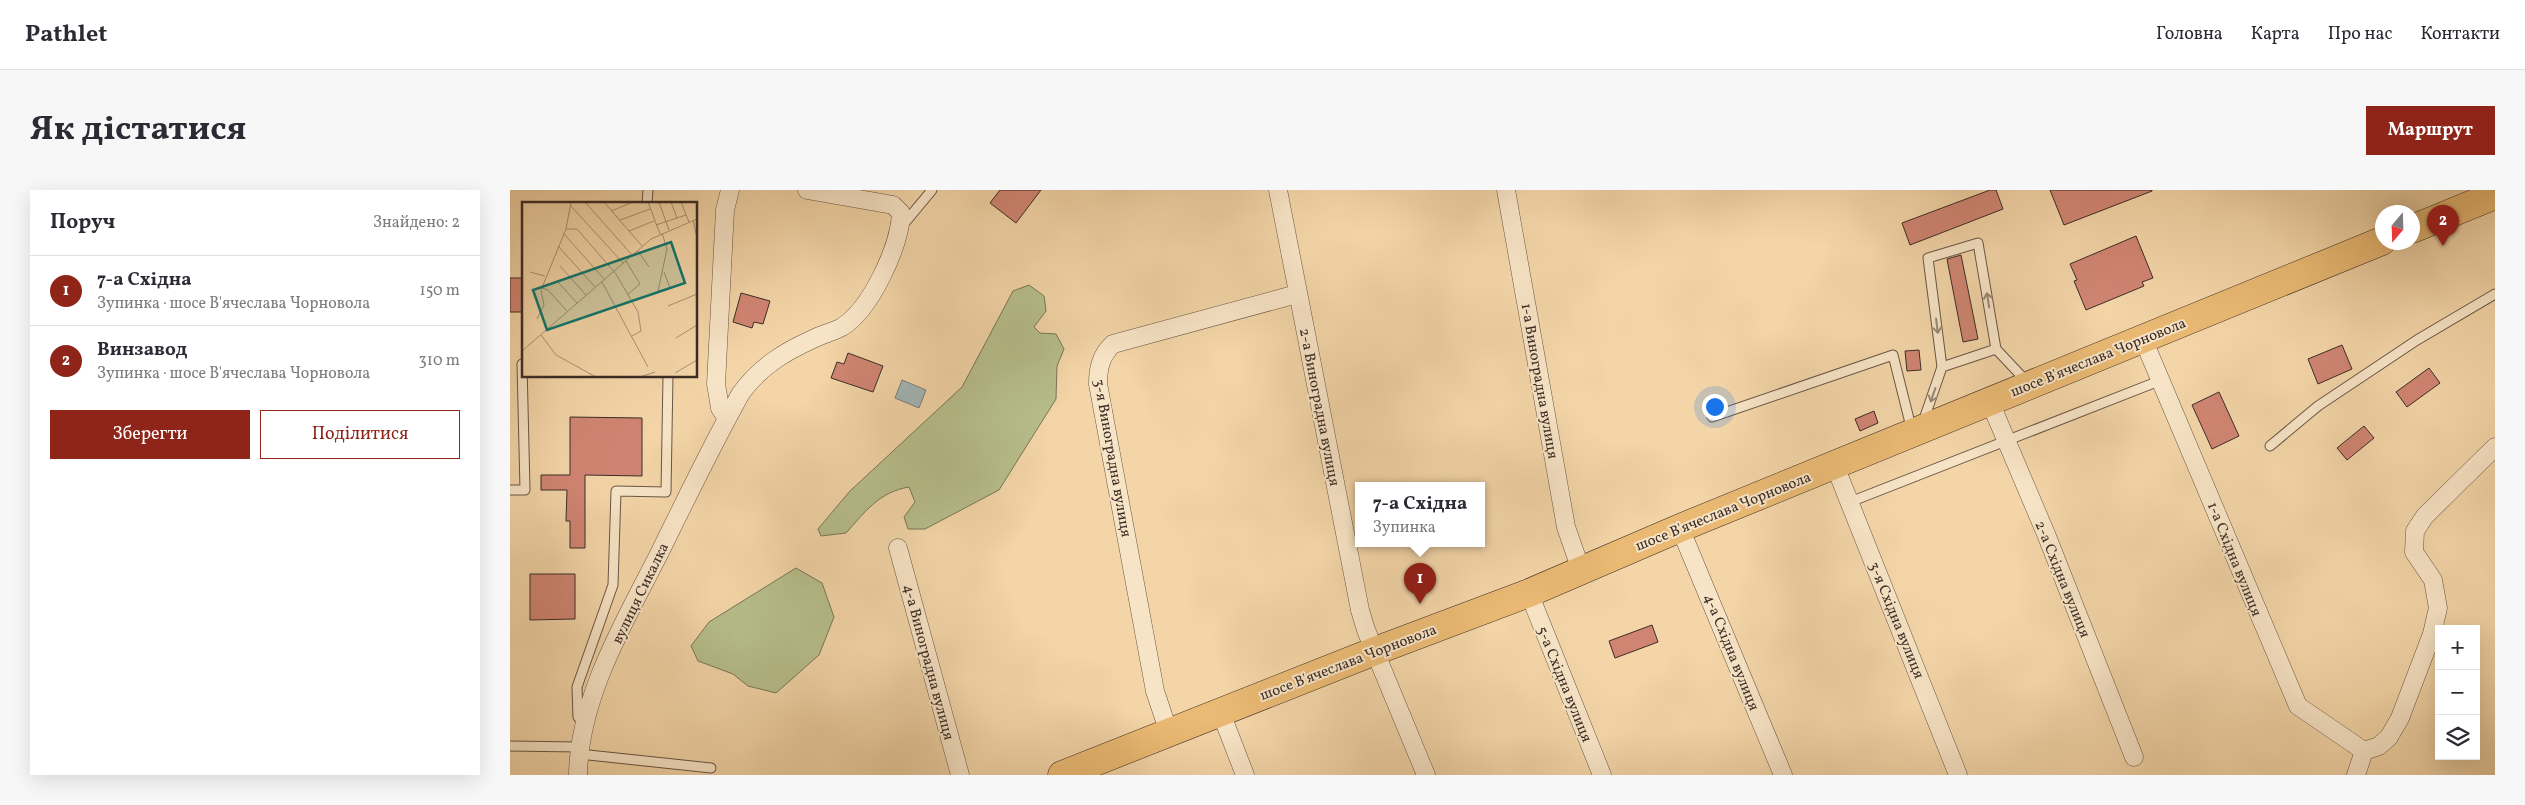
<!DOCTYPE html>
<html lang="uk">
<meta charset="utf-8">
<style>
body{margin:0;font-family:Vollkorn,serif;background:#f7f7f7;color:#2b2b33}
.controls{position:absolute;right:15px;bottom:15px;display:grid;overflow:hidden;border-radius:0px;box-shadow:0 5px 20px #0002}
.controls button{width:45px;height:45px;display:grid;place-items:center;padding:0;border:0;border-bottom:1px solid #e1e1e2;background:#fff;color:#2b2b33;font:25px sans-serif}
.compass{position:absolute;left:1865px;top:15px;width:45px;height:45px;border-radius:50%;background:#fff;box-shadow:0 5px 20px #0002;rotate:199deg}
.you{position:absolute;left:1204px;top:216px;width:18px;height:18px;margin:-12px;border:4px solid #fff;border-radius:50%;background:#1a73e8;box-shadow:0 0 0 8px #1a73e833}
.badge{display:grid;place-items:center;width:32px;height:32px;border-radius:50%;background:#8f2418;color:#fff;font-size:16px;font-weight:700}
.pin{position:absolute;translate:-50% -41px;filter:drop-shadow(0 1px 2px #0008)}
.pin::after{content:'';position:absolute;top:26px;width:18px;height:15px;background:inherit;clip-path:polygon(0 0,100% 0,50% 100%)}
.popup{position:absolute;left:845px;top:292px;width:130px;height:65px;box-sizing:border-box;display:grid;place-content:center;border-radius:0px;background:#fff;filter:drop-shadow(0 1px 4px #0005);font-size:16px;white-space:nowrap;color:#7c7c81}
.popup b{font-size:19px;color:#2b2b33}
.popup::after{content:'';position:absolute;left:50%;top:100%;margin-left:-10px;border:10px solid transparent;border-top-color:#fff}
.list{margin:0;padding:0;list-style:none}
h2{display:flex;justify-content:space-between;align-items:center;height:65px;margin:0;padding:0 20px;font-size:21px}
h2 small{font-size:16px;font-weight:400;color:#7c7c81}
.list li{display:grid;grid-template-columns:32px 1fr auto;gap:15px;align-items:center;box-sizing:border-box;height:70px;padding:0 20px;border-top:1px solid #e1e1e2}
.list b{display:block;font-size:19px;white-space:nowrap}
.list p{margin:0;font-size:16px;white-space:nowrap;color:#7c7c81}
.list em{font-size:16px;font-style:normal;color:#7c7c81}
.actions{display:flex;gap:10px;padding:15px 20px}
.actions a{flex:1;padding:11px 0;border:1px solid #8f2418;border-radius:0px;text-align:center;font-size:18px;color:#8f2418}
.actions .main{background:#8f2418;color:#fff}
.icon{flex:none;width:28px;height:28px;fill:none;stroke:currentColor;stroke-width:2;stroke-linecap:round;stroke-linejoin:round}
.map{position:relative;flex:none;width:1985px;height:585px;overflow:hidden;border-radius:0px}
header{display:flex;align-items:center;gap:30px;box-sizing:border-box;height:70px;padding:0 25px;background:#fff;border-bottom:1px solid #e1e1e2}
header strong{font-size:24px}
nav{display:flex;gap:28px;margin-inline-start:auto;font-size:18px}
.intro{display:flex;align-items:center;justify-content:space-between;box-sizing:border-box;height:120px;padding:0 30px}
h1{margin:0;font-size:35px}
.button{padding:12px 22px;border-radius:0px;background:#8f2418;color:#fff;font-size:18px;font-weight:700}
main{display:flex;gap:30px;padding:0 30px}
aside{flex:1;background:#fff;border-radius:0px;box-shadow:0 5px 20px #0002}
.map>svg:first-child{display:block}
</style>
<header>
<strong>Pathlet</strong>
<nav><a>Головна</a><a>Карта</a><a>Про нас</a><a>Контакти</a></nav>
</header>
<div class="intro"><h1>Як дістатися</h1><a class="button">Маршрут</a></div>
<main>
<aside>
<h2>Поруч<small>Знайдено: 2</small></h2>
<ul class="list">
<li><span class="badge">1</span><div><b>7-а Східна</b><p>Зупинка · шосе В'ячеслава Чорновола</p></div><em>150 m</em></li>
<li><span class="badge">2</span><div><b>Винзавод</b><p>Зупинка · шосе В'ячеслава Чорновола</p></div><em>310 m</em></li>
</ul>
<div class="actions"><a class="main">Зберегти</a><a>Поділитися</a></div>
</aside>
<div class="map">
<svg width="1985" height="585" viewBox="0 0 1985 585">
<rect width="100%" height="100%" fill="#f3d5a8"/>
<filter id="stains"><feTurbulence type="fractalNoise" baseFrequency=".004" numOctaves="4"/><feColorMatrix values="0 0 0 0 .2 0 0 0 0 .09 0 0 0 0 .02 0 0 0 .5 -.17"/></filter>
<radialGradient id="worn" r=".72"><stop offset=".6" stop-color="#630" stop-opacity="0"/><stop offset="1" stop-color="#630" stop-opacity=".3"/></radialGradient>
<g fill="#b6be8b" stroke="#787558">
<path d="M 519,95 L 534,106 L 536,121 L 524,137 L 530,143 L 546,144 L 554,159 L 547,176 L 546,209 L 489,300 L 415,339 L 398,339 L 394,327 L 405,312 L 399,297 C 369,302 355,322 336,343 L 311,346 L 308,339 L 340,301 L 452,197 L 503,101 Z"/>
<polygon points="286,378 312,393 324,427 309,465 266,503 238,496 223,484 188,471 181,456 199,432"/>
</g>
<polygon fill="#a2b5b5" stroke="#797e7c" points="392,190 416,200 409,218 385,208"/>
<g fill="#d08573" stroke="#3b2c26">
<polygon points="490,0 531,0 506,33 480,13"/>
<polygon points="1480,0 1486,0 1493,19 1400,55 1392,33"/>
<polygon points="1540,0 1642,0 1642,1 1554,35"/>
<polygon points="1626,46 1643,88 1632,92 1634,96 1576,120 1564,91 1567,90 1560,74"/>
<polygon points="1451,65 1468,149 1453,152 1437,69"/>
<polygon points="0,88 13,88 14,122 0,122"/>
<polygon points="231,103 260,111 253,134 244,132 242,138 223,132"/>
<polygon points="1832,155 1842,179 1808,194 1798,169"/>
<polygon points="1409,160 1411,180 1397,181 1395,161"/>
<polygon points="338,163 373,176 363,202 321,188 327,172 334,174"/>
<polygon points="1919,178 1930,193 1897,217 1886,202"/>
<polygon points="1709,202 1729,246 1702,259 1682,215"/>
<polygon points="1364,221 1368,233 1350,241 1345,229"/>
<polygon points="60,227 132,228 132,286 75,285 75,358 60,358 60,331 56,331 57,300 31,300 31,285 60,285"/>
<polygon points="1854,236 1864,248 1837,270 1827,258"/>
<polygon points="20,384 65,384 65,429 20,430"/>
<polygon points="1142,435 1148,452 1105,468 1099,451"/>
</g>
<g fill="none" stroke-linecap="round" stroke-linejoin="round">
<g stroke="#695646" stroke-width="11">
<g id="service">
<polyline points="137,14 138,0"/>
<polyline points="392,36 422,0"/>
<polyline points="1432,177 1418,68 1468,53 1486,159"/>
<polyline points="1202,227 1383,165 1402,241"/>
<polyline points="1413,232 1432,177 1486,159 1518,193"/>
<polyline points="1760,256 1808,216 1907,150 1985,104"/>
<polyline points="0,300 15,300 12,174"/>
<polyline points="1340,312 1649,191"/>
<polyline points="75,532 68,527 67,497 103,395 106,301 156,302 158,186"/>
<polyline points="0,556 68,557"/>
<polyline points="69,564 201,578"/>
</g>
</g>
<g stroke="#695646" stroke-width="19">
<g id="minor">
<polyline points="768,0 850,420 856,440 916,585"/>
<polyline points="996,0 1056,337 1071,380"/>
<polyline points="1633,149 1788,516 1854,561"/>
<polyline points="1480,212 1536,344 1624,567"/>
<polyline points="217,228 210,218 206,194 215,20 220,0"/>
<polyline points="1325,276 1448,585"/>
<polyline points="1170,338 1273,585"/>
<polyline points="388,358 450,585"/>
<polyline points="1019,403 1092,585"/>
<polyline points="711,523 735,585"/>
<path d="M 659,543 L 645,501 L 588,194 C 588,178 591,165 603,154 L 787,104"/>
<polyline points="1854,561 1869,556 1879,547 1890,528 1922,444 1928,418 1923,390 1904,362 1905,341 1915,326 1985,257"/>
<path d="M 68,585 C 69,507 115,431 150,362 C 176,309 202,255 231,203 C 250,177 274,162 303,149 C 313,144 323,142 332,137 C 361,119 390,56 391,23 L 383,15 L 297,0"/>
<polyline points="1846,585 1854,561"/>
</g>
</g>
<g stroke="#3b2c26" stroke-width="29">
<g id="primary">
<polyline points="1902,39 1985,5"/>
<polyline points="552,585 865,461 1019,403 1170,338 1872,51"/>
</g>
</g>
<use href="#service" stroke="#f7e4c6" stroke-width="9"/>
<use href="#minor" stroke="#f7e4c6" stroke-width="18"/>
<use href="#primary" stroke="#eaba74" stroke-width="28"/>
</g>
<defs><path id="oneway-shaft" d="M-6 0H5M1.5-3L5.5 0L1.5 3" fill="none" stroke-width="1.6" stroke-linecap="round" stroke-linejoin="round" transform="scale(1.25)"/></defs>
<g stroke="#998876">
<use href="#oneway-shaft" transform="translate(1478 110) rotate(-99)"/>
<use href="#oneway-shaft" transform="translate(1427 136) rotate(83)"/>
<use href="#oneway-shaft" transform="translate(1423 205) rotate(109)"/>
</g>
<g text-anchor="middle" stroke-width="4" stroke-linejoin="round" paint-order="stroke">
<g font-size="15" fill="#3b2c26" stroke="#f7e4c6">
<text transform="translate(1588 167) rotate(-22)" y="5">шосе В'ячеслава Чорновола</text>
<text transform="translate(1030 191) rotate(80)" y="5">1-а Виноградна вулиця</text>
<text transform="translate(810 217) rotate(79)" y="5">2-а Виноградна вулиця</text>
<text transform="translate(603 268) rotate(80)" y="5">3-я Виноградна вулиця</text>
<text transform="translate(1213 321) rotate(-22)" y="5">шосе В'ячеслава Чорновола</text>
<text transform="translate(1725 369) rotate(68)" y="5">1-а Східна вулиця</text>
<text transform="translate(1553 389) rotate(68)" y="5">2-а Східна вулиця</text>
<text transform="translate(130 403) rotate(-64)" y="5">вулиця Сикалка</text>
<text transform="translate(1387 430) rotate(68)" y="5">3-я Східна вулиця</text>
<text transform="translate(1222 462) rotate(68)" y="5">4-а Східна вулиця</text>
<text transform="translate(419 472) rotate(75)" y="5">4-а Виноградна вулиця</text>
<text transform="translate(838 472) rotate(-21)" y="5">шосе В'ячеслава Чорновола</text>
<text transform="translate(1055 494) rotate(68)" y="5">5-а Східна вулиця</text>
</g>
</g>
<g transform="translate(12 12)">
<rect width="175" height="175" fill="#f3d5a8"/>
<path fill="none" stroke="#a99174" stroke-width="1" d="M 63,0 L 110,53M 82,0 L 120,44M 126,0 L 138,32M 137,0 L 147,28M 149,0 L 155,16M 159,0 L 167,20M 48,3 L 101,61M 89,9 L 111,0M 98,18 L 128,7M 171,18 L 175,36M 134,23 L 164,13M 44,27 L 55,27 L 94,72 L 116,110 L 119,129 L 110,134M 107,29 L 132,19M 140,31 L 145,47 L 136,89 L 148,86 L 142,70M 42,32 L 82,77M 36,44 L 73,85M 116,49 L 127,65M 104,59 L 118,82 L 106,92M 38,64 L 64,93M 8,70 L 23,74M 36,80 L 55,101M 80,80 L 126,165M 20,86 L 26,88 L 45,109M 146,104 L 175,92M 15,117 L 22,103 L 19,88 L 44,27 L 49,0M 19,133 L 34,153 L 74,175M 154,136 L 175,123M 0,149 L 129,37 L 175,17M 153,171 L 175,158M 118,175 L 133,170"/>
<path fill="#0f766e" fill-opacity="0.15" stroke="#0f766e" stroke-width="2.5" d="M 149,40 L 163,81 L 25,128 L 11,88 Z"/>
<rect width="175" height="175" fill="none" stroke="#3b2c26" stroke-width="2.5"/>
</g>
<rect width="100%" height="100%" filter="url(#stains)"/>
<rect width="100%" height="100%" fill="url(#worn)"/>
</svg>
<div class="controls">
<button>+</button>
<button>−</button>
<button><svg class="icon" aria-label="layers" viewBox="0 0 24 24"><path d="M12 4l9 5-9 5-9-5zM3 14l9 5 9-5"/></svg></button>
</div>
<svg class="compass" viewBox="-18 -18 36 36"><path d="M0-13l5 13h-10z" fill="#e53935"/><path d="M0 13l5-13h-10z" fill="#7c7c81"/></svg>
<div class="you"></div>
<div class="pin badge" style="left:910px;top:414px">1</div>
<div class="popup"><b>7-а Східна</b>Зупинка</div>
<div class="pin badge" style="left:1933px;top:56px">2</div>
</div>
</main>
